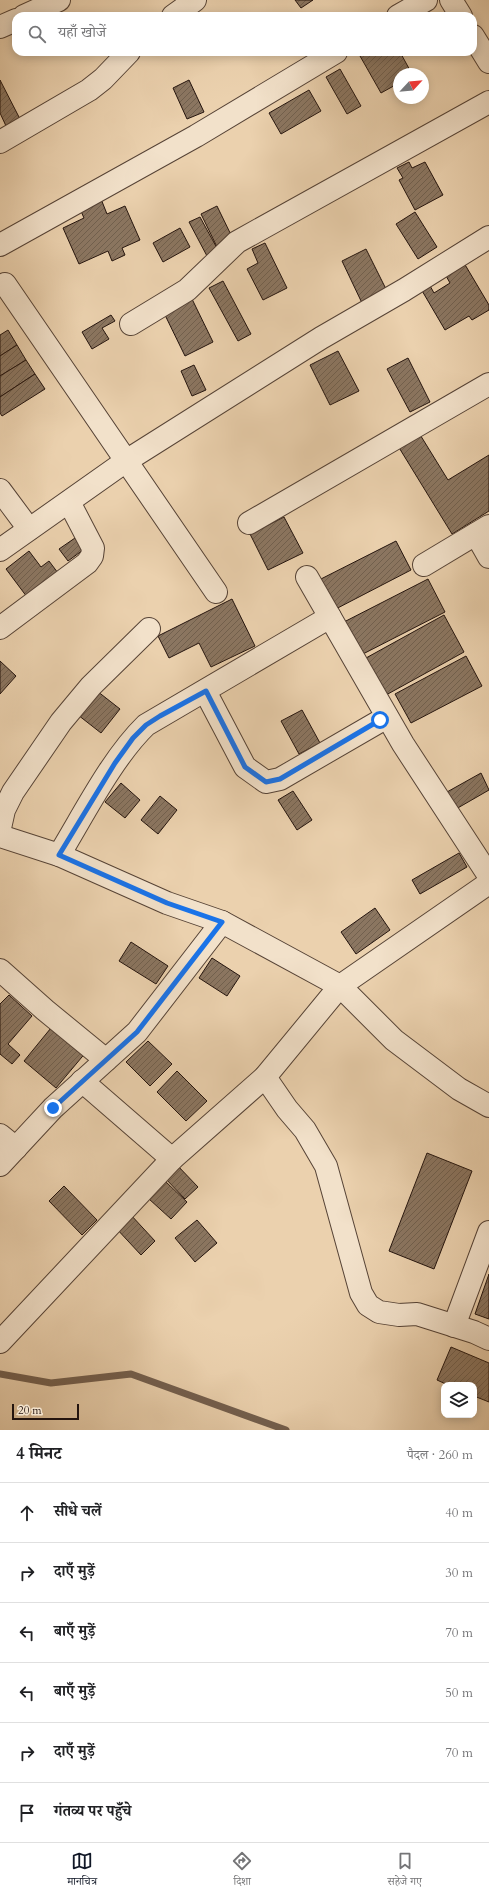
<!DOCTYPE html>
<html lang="hi">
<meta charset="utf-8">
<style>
body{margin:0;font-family:Cardo,"Noto Serif Devanagari",serif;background:#f2f2f2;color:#202124}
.controls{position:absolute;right:12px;bottom:12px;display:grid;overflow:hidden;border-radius:8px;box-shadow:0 2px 10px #0003}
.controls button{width:36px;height:36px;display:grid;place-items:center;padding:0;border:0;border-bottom:1px solid #e0e0e0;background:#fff;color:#202124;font:20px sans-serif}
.compass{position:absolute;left:393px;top:68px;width:36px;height:36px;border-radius:50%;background:#fff;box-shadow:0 2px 10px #0003;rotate:64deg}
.scale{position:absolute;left:12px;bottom:10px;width:67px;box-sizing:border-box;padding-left:4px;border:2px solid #24140e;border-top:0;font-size:11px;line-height:14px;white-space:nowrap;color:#24140e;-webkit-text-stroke:3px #f2e1ca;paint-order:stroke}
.stop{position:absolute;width:12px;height:12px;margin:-9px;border:3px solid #1a73e8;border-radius:50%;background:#fff}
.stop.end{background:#1a73e8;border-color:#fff;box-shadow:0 1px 4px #0008}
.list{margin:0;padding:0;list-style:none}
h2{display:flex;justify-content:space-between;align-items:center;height:52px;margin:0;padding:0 16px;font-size:17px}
h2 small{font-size:13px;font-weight:400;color:#757577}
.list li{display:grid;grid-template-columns:26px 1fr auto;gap:12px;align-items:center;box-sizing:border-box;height:60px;padding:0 16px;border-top:1px solid #e0e0e0}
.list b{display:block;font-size:15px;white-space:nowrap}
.list em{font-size:13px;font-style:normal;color:#757577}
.icon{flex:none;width:22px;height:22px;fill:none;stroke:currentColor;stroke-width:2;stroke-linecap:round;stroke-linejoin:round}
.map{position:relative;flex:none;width:489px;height:1430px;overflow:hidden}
.search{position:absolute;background:#fff;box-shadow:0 2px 10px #0003;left:12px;right:12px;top:12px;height:44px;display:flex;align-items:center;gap:10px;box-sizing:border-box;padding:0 14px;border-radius:12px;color:#757577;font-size:15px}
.sheet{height:412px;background:#fff}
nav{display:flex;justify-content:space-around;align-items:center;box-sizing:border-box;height:56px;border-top:1px solid #e0e0e0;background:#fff;font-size:11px;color:#757577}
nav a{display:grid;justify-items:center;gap:2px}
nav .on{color:#111827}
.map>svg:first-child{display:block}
</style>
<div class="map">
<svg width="489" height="1430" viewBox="0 0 489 1430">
<defs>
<pattern id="building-hatch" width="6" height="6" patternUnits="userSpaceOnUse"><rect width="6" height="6" fill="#8b7661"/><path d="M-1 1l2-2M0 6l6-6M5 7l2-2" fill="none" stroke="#71604e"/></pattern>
</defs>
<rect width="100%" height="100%" fill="#ebd1ae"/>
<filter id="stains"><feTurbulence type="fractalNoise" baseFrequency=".005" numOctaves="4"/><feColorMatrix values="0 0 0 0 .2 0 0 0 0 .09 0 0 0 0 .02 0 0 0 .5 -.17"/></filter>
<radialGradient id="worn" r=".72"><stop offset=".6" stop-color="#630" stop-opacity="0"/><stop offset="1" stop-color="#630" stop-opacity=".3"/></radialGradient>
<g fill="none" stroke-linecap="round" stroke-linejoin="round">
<polyline stroke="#735f4e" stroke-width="7" points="0,1374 51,1383 131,1374 286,1430"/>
</g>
<g fill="url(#building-hatch)" stroke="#24140e">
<polygon points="295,0 313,0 301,8"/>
<polygon points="367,52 400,52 412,74 399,74 399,83 381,93 360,56"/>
<polygon points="340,69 361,106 347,114 326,77"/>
<polygon points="0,80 20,119 6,126 0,113"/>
<polygon points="189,80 204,112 187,119 173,88"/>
<polygon points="309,90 321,111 281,134 269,113"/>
<polygon points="409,162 412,168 425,162 443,195 415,210 399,180 403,178 397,168"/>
<polygon points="101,199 107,214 125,206 140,240 122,248 125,255 112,261 108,251 79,264 63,228 84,218 80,209"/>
<polygon points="217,206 234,241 218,249 201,214"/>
<polygon points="415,212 437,247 418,259 396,224"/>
<polygon points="200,217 218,250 207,256 189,222"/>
<polygon points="180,228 190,247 163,262 153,243"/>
<polygon points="265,243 287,288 263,300 247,269 258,263 252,249"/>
<polygon points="366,249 387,291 362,303 342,261"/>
<polygon points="464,263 489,305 489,310 472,320 469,316 445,330 421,289 429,284 434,293 450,283 445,274"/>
<polygon points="223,281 251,334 238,341 209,288"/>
<polygon points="192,299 213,342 185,356 164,313"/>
<polygon points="111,315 115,321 102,328 109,339 92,349 82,332"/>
<polygon points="8,330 17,345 0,356 0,335"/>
<polygon points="17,345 26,360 0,376 0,356"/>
<polygon points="338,351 359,391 330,405 310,365"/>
<polygon points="408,358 430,402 410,412 387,369"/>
<polygon points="26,360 35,374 0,397 0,376"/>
<polygon points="194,365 206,390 192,396 181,371"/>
<polygon points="35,374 45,389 2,416 0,413 0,397"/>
<polygon points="419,433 448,480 489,455 489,511 452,534 398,446"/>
<polygon points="284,517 303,553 268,570 250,534"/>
<polygon points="75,538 83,550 68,561 59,549"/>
<polygon points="396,541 411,570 328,613 313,583"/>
<polygon points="29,551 41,567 49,561 58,573 27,597 6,569"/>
<polygon points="428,579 445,612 359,656 342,623"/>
<polygon points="232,599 255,646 211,667 199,643 169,658 158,636"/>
<polygon points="444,615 464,652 386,695 366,658"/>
<polygon points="466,656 482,686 411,723 395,694"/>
<polygon points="0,661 16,676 0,694"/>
<polygon points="97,691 120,709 101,733 78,715"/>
<polygon points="302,710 320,743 299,754 281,721"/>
<polygon points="481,773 489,790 456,809 447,792"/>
<polygon points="121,783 140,800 125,818 105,802"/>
<polygon points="293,791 312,820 297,830 278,800"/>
<polygon points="160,796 177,810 158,834 141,820"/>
<polygon points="459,853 467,867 420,894 412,880"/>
<polygon points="375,908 390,930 356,954 341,932"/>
<polygon points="131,942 168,966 156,984 119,961"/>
<polygon points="212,958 240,976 227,996 199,978"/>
<polygon points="9,995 32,1016 8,1044 20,1055 12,1064 0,1054 0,1004"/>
<polygon points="55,1023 87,1051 56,1088 24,1061"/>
<polygon points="148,1041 172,1064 150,1086 126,1062"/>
<polygon points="177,1071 207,1101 186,1121 157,1092"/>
<polygon points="427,1153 472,1171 434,1269 389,1251"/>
<polygon points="176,1164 198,1187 185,1199 163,1176"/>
<polygon points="165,1181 187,1202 171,1219 149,1199"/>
<polygon points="64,1186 97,1220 82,1235 49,1201"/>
<polygon points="130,1214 155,1241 141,1255 115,1227"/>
<polygon points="197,1220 217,1243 195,1262 175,1238"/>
<polygon points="489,1274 489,1319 475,1314"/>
<polygon points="451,1347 489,1363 489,1402 474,1396 474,1385 448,1385 437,1380"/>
</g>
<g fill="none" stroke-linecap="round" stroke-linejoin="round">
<g stroke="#564336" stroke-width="24">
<g id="minor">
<polyline points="451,0 461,16"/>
<polyline points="24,16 59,0"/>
<polyline points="173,16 195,0"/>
<polyline points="398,16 426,0"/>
<polyline points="0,27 16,20"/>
<polyline points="473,36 489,62"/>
<polyline points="0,142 89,90 103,79 129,52"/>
<polyline points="0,245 196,136 336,52"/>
<polyline points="5,284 216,592"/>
<polyline points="131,324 187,290 237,242 489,102"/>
<polyline points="0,490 29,529"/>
<polyline points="249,523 489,384"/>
<polyline points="476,534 489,557"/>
<polyline points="0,550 126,461 321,338 404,290 489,237"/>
<polyline points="424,565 489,526"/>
<polyline points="307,577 403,744 489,876"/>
<polyline points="0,628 87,563 92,556 93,548 69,502"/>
<polyline points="205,691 245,767 266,782 280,779 387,717"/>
<polyline points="0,828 4,810 13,792 61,722 91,686 149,629"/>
<polyline points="0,836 59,855 167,903 222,922 340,986 394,1040 459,1089 489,1106"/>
<path d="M 59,855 C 84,814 112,758 146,725 L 330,617"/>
<polyline points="0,970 45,1010 106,1060"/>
<polyline points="265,1077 287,1109 305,1130 326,1166 361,1293 368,1305 379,1312 399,1315 417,1314 474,1332 489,1339"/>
<polyline points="82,1081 172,1159"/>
<polyline points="0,1135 16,1148"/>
<polyline points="0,1165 53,1108 137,1032 222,922"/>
<polyline points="454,1326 489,1232"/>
<polyline points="0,1342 172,1159 265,1077 340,986 489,883"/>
</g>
</g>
<use href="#minor" stroke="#f2e1ca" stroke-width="22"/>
</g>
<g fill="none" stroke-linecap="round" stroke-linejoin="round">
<polyline stroke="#1a73e8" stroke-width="5" points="53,1108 137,1032 222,922 167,903 59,855 115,763 133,738 146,725 160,716 206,691 245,767 266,782 280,779 380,720"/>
</g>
<rect width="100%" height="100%" filter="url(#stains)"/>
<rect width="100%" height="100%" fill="url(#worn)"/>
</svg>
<div class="controls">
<button><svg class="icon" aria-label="layers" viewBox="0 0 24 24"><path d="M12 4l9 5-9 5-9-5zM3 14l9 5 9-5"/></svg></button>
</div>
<svg class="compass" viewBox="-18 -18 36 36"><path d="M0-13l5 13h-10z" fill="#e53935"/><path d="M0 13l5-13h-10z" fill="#757577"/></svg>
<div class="scale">20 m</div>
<div class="stop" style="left:380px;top:720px"></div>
<div class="stop end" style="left:53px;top:1108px"></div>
<div class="search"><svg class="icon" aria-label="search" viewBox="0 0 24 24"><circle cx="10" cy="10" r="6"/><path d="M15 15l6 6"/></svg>यहाँ खोजें</div>
</div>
<section class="sheet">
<h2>4 मिनट<small>पैदल · 260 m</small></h2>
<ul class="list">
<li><svg class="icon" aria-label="ahead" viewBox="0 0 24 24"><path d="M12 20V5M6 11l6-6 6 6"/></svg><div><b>सीधे चलें</b></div><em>40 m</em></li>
<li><svg class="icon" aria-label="right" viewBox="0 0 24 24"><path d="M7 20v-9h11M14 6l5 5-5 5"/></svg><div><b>दाएँ मुड़ें</b></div><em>30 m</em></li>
<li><svg class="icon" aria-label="left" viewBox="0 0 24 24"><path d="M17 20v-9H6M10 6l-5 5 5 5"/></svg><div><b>बाएँ मुड़ें</b></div><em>70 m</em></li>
<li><svg class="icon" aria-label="left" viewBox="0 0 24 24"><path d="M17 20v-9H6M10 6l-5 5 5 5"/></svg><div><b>बाएँ मुड़ें</b></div><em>50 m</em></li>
<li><svg class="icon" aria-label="right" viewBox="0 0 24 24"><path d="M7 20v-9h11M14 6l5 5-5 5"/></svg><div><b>दाएँ मुड़ें</b></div><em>70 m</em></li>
<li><svg class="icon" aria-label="arrive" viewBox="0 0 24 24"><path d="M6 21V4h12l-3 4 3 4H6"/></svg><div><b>गंतव्य पर पहुँचे</b></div></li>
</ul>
</section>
<nav>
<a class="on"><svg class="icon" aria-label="map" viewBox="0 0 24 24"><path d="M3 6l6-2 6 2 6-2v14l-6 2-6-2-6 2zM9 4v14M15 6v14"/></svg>मानचित्र</a>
<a><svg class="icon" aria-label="directions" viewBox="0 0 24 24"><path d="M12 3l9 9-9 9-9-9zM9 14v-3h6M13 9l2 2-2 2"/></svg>दिशा</a>
<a><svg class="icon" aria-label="saved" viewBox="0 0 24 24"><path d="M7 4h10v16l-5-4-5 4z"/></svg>सहेजे गए</a>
</nav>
